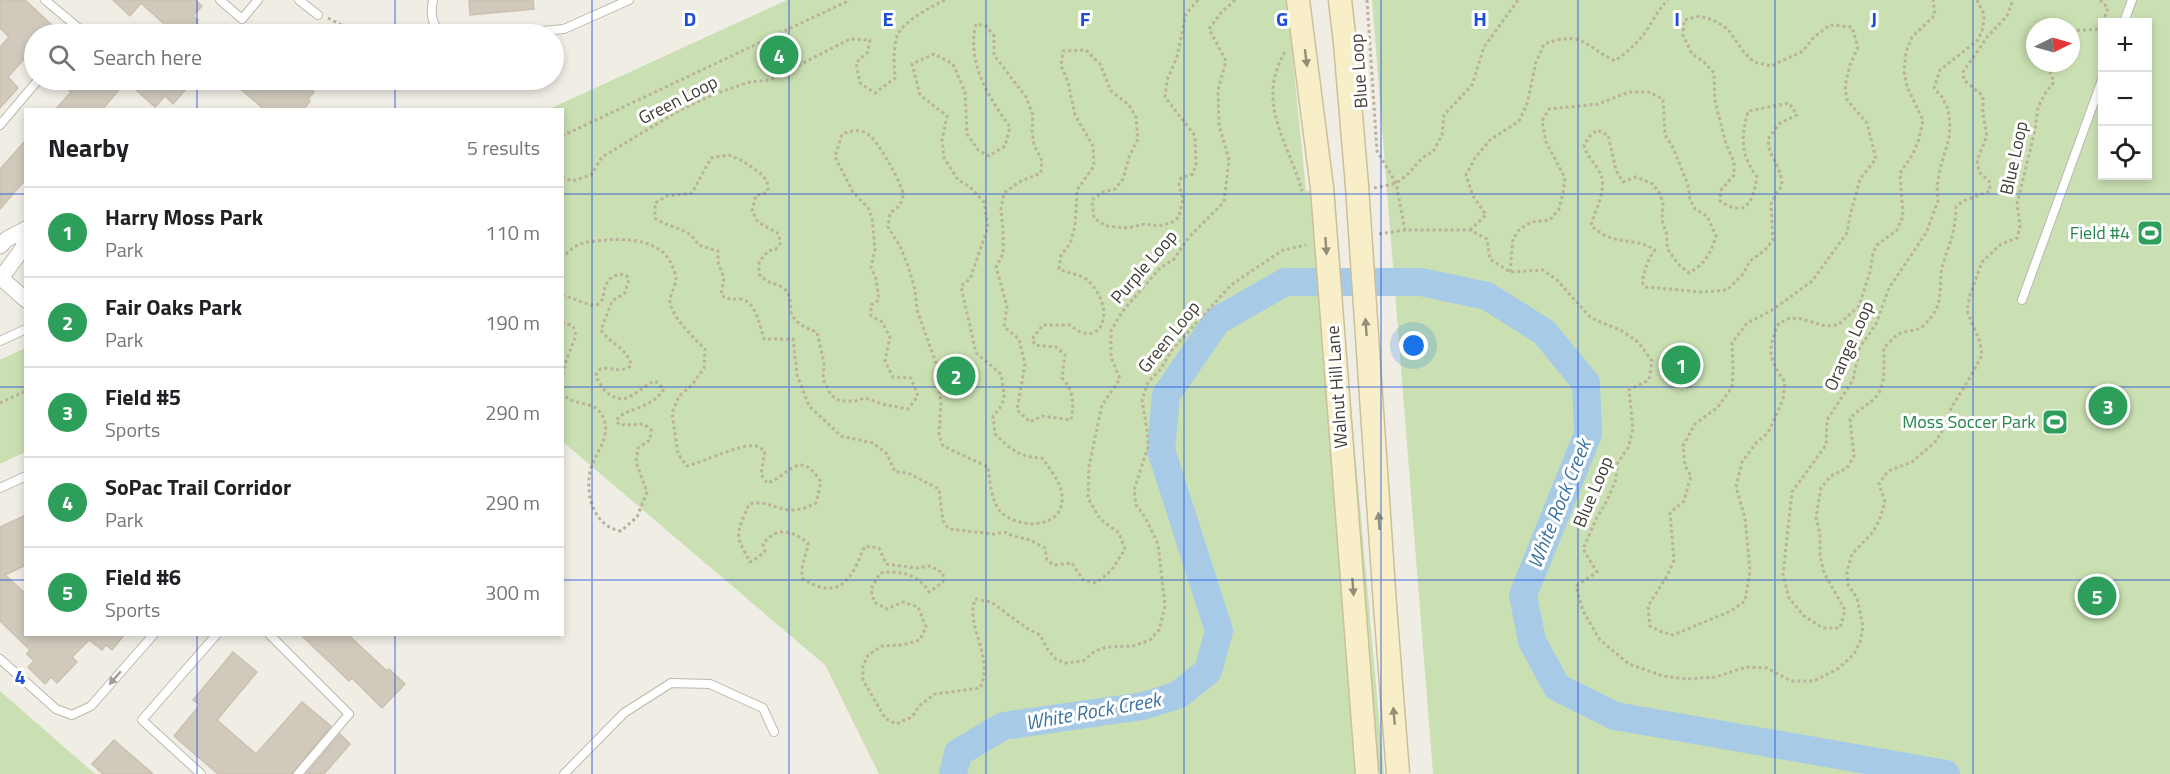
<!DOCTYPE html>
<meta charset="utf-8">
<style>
body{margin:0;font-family:"Titillium Web",sans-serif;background:#f2f2f2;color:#202124}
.controls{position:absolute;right:18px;top:18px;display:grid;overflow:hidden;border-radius:0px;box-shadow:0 3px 9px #0003}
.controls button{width:54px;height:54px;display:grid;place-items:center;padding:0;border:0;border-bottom:2px solid #e0e0e0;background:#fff;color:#202124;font:30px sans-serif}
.compass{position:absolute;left:2026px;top:18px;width:54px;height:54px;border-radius:50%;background:#fff;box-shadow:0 3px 9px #0003;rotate:85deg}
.you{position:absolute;left:1414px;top:346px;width:21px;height:21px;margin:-15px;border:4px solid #fff;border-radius:50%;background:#1a73e8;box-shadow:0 0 0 9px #1a73e833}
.badge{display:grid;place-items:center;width:39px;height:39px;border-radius:50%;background:#d93025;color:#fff;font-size:20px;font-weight:700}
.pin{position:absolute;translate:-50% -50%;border:3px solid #fff;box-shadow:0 2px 6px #0006}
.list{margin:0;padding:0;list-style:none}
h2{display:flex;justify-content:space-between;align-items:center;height:78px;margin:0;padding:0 24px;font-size:26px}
h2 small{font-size:20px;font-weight:400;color:#757577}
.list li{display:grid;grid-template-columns:39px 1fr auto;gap:18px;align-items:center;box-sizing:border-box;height:90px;padding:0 24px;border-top:2px solid #e0e0e0}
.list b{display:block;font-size:22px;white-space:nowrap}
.list p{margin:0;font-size:20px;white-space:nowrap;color:#757577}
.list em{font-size:20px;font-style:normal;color:#757577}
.icon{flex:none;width:33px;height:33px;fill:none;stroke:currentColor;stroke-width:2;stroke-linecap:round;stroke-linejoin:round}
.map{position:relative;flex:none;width:2170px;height:774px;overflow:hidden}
.search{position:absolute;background:#fff;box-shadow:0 3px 9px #0003;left:24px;top:24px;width:540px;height:66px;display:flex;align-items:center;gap:15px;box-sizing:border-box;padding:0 21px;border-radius:33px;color:#757577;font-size:22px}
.panel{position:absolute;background:#fff;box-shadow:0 3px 9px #0003;left:24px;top:108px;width:540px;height:528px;border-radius:0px}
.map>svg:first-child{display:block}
</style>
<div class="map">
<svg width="2170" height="774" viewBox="0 0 2170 774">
<rect width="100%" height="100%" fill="#f0ede5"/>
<g fill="#cae0b2" fill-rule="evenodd">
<polygon points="787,0 1287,0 1306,191 1335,193 1343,317 1384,774 879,774 825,665 563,442 562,110 547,110"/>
<path d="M 1372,0 L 2170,0 L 2170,774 L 1433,774 ZM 2102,22 L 2148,22 L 2148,176 L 2102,176 ZM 2035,27 L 2071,27 L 2071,63 L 2035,63 Z"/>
<polygon points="25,348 25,452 0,464 0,360"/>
<polygon points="0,691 95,774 0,774"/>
</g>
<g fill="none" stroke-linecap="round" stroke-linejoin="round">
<polyline stroke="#a7cbe7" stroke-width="28" points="953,774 958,753 1003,726 1143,706 1178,695 1208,671 1219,631 1161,450 1166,395 1217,321 1285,282 1421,282 1487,296 1544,332 1586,383 1588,434 1523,595 1532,641 1557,687 1615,716 1946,774"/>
</g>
<g fill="#d0c9bc" stroke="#cac1b0" stroke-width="1.5">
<polygon points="0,0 25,0 54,27 47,34 34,34 34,48 8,77 18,88 0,108 0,47 9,37 0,28"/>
<polygon points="113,0 195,0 202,6 193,16 198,20 196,22 210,34 170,34 162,27 164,24 141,3 130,16"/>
<polygon points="469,0 533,0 534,9 470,15"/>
<polygon points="76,80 194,80 173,104 165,96 155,107 126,81 102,110 55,110 71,92 68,89"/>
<polygon points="230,80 321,80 312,90 314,92 308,99 310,101 303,110 265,110"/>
<polygon points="26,140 26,179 0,209 0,169"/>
<polygon points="26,515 26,565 5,575 26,594 26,634 125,634 112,650 106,645 102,650 89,640 72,657 77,662 57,683 51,677 45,684 28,667 34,661 27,654 30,650 0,621 0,527"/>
<polygon points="300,634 347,634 387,671 389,669 405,684 382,708 352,678 349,681"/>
<polygon points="233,652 257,672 217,720 256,754 302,702 331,726 292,774 218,774 174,736 200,705 193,700"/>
<polygon points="340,734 350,744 324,774 306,774"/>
<polygon points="114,740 153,774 103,774 92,764"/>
</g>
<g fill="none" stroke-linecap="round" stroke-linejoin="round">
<g stroke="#bdb8ac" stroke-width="10">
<g id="lane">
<polyline points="45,0 81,30 76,34"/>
<polyline points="220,0 242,19 258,0"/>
<polyline points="299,0 318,15"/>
<path d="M 433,0 C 430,14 432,24 441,34"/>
<polyline points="2124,22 2132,0"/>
<polyline points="509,34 564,29 629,0"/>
<polyline points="0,125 38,80"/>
<polyline points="2022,300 2102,80"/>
<polyline points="0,341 26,329"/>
<polyline points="0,488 26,476"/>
<polyline points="269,634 349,714 298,774"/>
<polyline points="0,659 56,709 72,715 91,706 154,634"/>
<polyline points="201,774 142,720 217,634"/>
<polyline points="564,774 624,713 671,683 710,684 763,708 774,732"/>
</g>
</g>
<g stroke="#bdb8ac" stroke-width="17">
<g id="street">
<polyline points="0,246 7,239 26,229"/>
<polyline points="0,277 26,300"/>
<polyline points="1,278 21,251 26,240"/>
</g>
</g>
<g stroke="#cbc099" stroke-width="25">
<g id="secondary">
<polyline points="1298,0 1322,188"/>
<polyline points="1340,0 1345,43 1357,186"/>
</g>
</g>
<g stroke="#bbb19c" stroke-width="3" stroke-dasharray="3 3" stroke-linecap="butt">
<path d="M 1198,0 L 1186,14 L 1177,57 L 1167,80 L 1165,97 L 1195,136 L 1196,163 L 1193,174 L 1181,178 L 1179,184 L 1183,199 L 1179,217 L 1171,223 L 1158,226 L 1145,224 L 1128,228 L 1106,226 L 1094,218 L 1092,200 L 1103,192 L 1115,189 L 1123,179 L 1129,157 L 1138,139 L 1136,117 L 1129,105 L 1111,91 L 1100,64 L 1086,50 L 1063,51 L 1061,66 L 1068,82 L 1075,115 L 1093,146 L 1094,166 L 1077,190 L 1075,226 L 1070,244 L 1061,255 L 1059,269 C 1067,273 1079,274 1086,279 C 1118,306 1103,353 1070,325 L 1043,325 L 1032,339 L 1035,345 L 1056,347 L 1065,355 L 1062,378 C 1074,390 1074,405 1071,420 L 1042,416 L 1030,422 L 1017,410 L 1025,364 L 1019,339 L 1004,327 L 1007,306 L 996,267 L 1003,254 L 1003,230 L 1001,208 L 1004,193 L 1019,182 L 1041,173 L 1042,161 L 1034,145 L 1032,130 L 1033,115 L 1026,97 L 994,55 L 994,36 L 986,26 L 976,24 C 966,62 989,98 1010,127 L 1005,146 L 989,156 L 978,150 L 967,134 L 965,92 L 953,64 L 934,54 L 912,64 L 920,95 L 947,116 L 942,140 L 944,158 L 958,180 L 970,187 L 984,202 L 988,227 L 970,279 L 961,286 L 976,353 L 1001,374 C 1004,393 1008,401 993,416 L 995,434 C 1011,450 1019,457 1042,458 C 1050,469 1061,482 1062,496 C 1065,529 1019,530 1001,512 C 991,502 990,480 988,467 L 943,446 L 939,435 L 941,403 L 937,366 L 917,310 L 915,290 L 909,269 L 900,246 L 888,227 L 890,213 C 896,209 903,204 903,195 C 903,185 878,141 869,135 C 860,128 852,131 842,134 L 835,157 L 853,192 L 869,209 L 872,218 L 875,249 L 871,268 L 876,279 L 879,300 L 871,305 L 871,316 L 882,322 L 890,337 L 885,361 L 893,377 L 911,378 L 918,396 L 908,409 L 886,405 L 865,398 L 855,401 L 840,401 L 831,395 L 823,379 L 824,363 L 817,332 C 775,318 800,300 783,288 C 774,281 771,287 759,274 L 759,262 L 768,251 L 776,249 L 780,244 L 779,234 L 758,222 L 752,211 L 756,195 L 763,194 L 768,191 L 767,181 L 761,174 L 743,161 L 729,155 L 711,158 L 692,193 L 667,196 L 655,203 L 655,218 C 670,229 690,227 698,245 L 718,251 L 718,262 L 724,278 L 721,295 C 729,300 731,299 740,299 C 756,301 760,326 764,339 L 793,339 L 797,375 L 809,406 L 841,436 L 873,443 L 887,454 L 895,472 L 908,473 L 939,489 L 943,521 L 949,529 L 994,534 L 1005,532 L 1013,536 L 1030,540 L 1045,548 L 1047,560 L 1054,565 L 1072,563 L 1083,580 L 1096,583 L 1111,571 L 1125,549 L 1119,533 L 1100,519 L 1088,498 L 1089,466 L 1102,405 L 1120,379 L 1111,357 L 1111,331 L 1122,312 L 1160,268 L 1174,259 L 1189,237 L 1224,202 L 1229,160 L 1219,125 L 1218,90 L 1226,61 L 1209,29 L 1221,13 L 1235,0"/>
<polyline points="1367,0 1377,151 1396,183 1405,230 1470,230 1487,239 1490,259 1510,272 1543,270 1557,280 1591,318 1622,331 1638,342 1652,361 1649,380 1629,390 1633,429 1628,448 1617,464 1616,479 1607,501 1596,519 1583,549 1597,572 1576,586 1583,611 1600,640 1629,664 1663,676 1686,679 1716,677 1746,667 1767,668 1791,681 1814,681 1839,668 1854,654 1860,642 1863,627 1857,598 1848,585 1847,572 1852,554 1873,532 1879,521 1885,502 1879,484 1888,471 1912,462 1936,441 1944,428 1951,408 1971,376 1982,355 1980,342 1967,311 1970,295 1982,262 2001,244 2017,238 2020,226 2017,204 2035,130 2038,107 2046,92 2054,82 2046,63"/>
<path d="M 1977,0 L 1984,14 L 1983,28 L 1978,40 L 1940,70 L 1934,88 L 1942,97 L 1948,109 L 1950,123 L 1949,139 L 1941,165 L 1937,186 L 1938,201 L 1926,233 L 1889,288 L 1876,324 L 1860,347 L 1853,380 L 1827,420 L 1826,445 L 1792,492 L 1783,575 L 1789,598 L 1804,616 L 1823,628 L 1840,628 L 1845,610 L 1824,573 L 1820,556 L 1820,534 L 1816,517 L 1821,488 L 1831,476 L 1847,468 L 1854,456 L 1850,419 C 1857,410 1867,406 1875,398 C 1887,385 1883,365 1884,348 C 1888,344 1893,338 1897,335 C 1905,330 1916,332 1923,326 C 1949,302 1935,287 1944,261 C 1951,239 1955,232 1956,207 L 1963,201 L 1990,191 L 1989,181 L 1979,172 L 1977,160 L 1987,136 L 1983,114 L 1983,96 L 1964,80 L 1963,72 L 1988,36 L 2007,16 L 2013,0"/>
<polyline points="2100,0 2108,8 2103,22"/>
<polyline points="328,18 359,34"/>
<polyline points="2071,31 2099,29 2102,23"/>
<path d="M 1285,52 C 1255,103 1288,141 1302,191"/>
<polyline points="562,136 850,0"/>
<path d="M 562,177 L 572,181 L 591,175 L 602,157 L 680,110 L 717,93 L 750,82 L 770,80 L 850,39 L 870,40 L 867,53 L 856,63 L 860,83 L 875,93 L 895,78 C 894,65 893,49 897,36 C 902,22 932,6 945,0"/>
<path d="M 1374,188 C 1383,186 1396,185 1403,178 C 1415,169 1419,157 1433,152 L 1442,135 L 1444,115 L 1472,85 L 1484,47 L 1518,0"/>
<path d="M 1470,230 L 1486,215 L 1473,196 L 1466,175 L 1475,158 L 1490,140 L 1519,121 L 1527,104 L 1536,62 L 1544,44 C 1583,30 1584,46 1615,61 C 1627,52 1638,43 1646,31 C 1654,20 1658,9 1668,0"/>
<polyline points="1379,234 1405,230"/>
<path d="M 562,259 C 576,241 586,242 607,240 C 630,238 662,241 672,265 C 673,269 676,274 676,278 C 676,286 670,294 670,301 C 671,317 695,339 705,349 L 704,368 L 692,385 L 679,396 L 672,413 L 678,454 L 687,466 C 703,462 742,443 756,446 C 759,447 762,449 765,451 L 761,474 L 767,483 C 790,476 799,447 821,482 L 816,503 C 808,507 801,510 792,510 C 776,510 768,500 749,504 C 737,535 733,531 750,562 L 759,557 L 765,551 L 763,544 C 777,526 791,530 808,543 C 807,556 799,566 803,579 C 825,592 841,594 855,568 C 859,561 861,553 865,546 L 879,548 L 886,564 L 916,568 L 930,566 L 943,573 L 943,582 L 929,592 C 918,574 900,570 880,573 L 871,589 L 874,602 L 887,609 L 903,602 L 918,607 L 926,627 L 920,640 L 902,645 L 882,646 L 868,655 L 863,666 L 863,680 L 885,718 L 896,724 L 912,717 L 920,705 L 935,694 L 980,688 C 995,658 965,627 975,599 L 991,602 L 1028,629 L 1040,635 L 1048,650 L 1056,659 L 1065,663 L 1083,661 L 1095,651 L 1107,647 L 1133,646 L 1150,640 L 1159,630 L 1165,606 L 1158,544 L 1145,517 L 1136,505 L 1134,490 L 1148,447 L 1147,430 L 1142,400 L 1148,382 L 1160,370 L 1172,350 L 1231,285 L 1283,250 L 1306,245"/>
<path d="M 1510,272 L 1513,239 L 1519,230 L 1531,222 L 1550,220 L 1559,209 L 1563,193 L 1565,178 L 1546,142 L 1542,121 L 1549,109 L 1598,104 L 1629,92 L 1648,92 L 1663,99 L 1665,135 L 1672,146 L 1678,160 L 1688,185 L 1690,200 L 1695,209 L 1707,216 L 1716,236 C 1711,253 1705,264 1689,273 L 1678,264 L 1667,248 L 1667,235 L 1662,220 L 1663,203 L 1660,194 L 1653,184 L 1636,177 L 1623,182 L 1616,170 L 1608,135 L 1597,130 L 1590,136 L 1584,145 C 1586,157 1599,166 1602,178 C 1605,193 1595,212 1591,225 C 1614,248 1632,235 1655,250 C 1647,260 1645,270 1642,282 L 1645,287 L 1703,292 L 1727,290 L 1743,274 L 1750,261 L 1765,250 L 1773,240 L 1771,204 L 1776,193 L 1782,186 C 1782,166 1769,159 1768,139 L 1780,123 L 1797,115 L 1789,103 L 1748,111 C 1741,137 1740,154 1757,177 C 1753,201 1747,219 1720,201 L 1721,190 L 1734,175 L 1734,162 L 1726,144 L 1715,101 L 1714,73 L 1704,62 L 1692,54 L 1683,35 L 1684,20 L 1700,16 L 1713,20 L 1728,29 L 1743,51 L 1754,62 L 1771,66 L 1803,51 L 1814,37 L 1830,25 L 1852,27 L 1858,47 L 1850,65 L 1845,86 L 1847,100 L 1867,123 L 1876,159 L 1860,179 L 1850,216 L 1847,233 L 1812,281 L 1771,311 L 1747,323 L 1732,343 L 1733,369 L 1732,387 L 1718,407 L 1695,424 L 1683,446 L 1685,466 L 1691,476 L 1684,501 L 1670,513 L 1674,560 L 1667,576 L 1648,606 L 1650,626 L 1659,631 L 1673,635 L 1731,611 L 1745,601 L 1750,571 L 1745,518 L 1736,487 L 1742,462 L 1757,442 L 1768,433 L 1783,399 L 1785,382 C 1768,359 1767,349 1779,323 L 1790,318 L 1802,319 L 1825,326 L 1838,325 L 1859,306 L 1870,272 L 1873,253 L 1877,245 L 1897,230 L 1903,216 L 1900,173 L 1913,154 L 1919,139 L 1923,120 L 1907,87 L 1904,71 L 1906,52 L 1912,37 L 1935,15 L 1933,0"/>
<path d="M 562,295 L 591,305 L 597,305 L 603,299 C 604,284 610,272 626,275 L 629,279 L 625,293 L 612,301 L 601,330 C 609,343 629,349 631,366 C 617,374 612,366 600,369 L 596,375 C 600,388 614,404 629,397 C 639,392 645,385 655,381 L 664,389 C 650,411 624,407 616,421 L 620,425 L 644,424 L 651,430 L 650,440 L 638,448 L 636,462 L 647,492 L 637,517 L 621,531 C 595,527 585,497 590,472 C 593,456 609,441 605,423 C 599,396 573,410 562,392"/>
<polyline points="562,322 573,326 576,335 565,364 562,378"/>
<polyline points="0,403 26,391"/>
</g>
<use href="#lane" stroke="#fff" stroke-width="8"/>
<use href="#street" stroke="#fff" stroke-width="15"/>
<use href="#secondary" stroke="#f8eec7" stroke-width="22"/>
<g stroke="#cbc099" stroke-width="25" stroke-linecap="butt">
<g id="secondary-bridge">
<polyline points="1357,186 1385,605 1398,774"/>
<polyline points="1322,188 1367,774"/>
</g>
</g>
<use href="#secondary-bridge" stroke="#f8eec7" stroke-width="22"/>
</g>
<defs><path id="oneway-solid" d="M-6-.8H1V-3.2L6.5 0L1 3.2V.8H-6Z" transform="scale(1.5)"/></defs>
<g fill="#948d77">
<use href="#oneway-solid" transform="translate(1306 58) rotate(83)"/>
<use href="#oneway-solid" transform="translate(1326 246) rotate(86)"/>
<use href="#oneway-solid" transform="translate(1366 327) rotate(-94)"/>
<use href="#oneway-solid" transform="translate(1379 521) rotate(-94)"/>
<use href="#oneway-solid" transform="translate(1353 587) rotate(86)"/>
<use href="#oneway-solid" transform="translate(1394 716) rotate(-95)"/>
</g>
<use fill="#a09e9a" href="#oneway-solid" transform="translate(115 678) rotate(131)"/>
<path fill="none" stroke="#1d4ed8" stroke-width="1.5" stroke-opacity="0.55" d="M 197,0 L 197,34M 395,0 L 395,34M 592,0 L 592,774M 789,0 L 789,774M 986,0 L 986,774M 1184,0 L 1184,774M 1381,0 L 1381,774M 1578,0 L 1578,774M 1775,0 L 1775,774M 1973,0 L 1973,774M 197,80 L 197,110M 395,80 L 395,110M 0,194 L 26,194M 562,194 L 2170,194M 0,387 L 26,387M 562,387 L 2170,387M 0,580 L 26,580M 562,580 L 2170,580M 197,634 L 197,774M 395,634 L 395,774"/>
<defs>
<g id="stadium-square" transform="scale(1.35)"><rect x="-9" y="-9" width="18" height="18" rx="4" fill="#2e9e5b" stroke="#fff"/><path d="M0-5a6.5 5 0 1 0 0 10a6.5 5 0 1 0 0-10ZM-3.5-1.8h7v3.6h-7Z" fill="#fff"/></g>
</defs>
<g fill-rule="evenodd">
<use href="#stadium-square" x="2150" y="233"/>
<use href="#stadium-square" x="2055" y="422"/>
</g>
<g text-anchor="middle" stroke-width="6" stroke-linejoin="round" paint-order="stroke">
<g font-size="18" fill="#423d35" stroke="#fff">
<text transform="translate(1359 71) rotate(-94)" y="6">Blue Loop</text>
<text transform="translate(678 100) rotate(-27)" y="6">Green Loop</text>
<text transform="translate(2014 158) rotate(-78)" y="6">Blue Loop</text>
<text transform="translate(1144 267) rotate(-49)" y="6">Purple Loop</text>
<text transform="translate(1169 337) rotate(-51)" y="6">Green Loop</text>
<text transform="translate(1849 346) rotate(-66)" y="6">Orange Loop</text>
<text transform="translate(1337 387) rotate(-94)" y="6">Walnut Hill Lane</text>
<text transform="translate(1593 492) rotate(-67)" y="6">Blue Loop</text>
</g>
<g font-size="18" fill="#27864d" stroke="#fff" text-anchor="end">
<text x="2130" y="239">Field #4</text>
<text x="2036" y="428">Moss Soccer Park</text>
</g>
<g font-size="20" font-style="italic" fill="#3b73a1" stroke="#fff">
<text transform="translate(1559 504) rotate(-68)" y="7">White Rock Creek</text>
<text transform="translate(1093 711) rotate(-10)" y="7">White Rock Creek</text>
</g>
</g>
<g font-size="20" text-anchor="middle" font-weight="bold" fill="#1d4ed8" stroke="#fff" stroke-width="6" stroke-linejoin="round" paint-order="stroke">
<text x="690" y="26">D</text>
<text x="888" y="26">E</text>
<text x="1085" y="26">F</text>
<text x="1282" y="26">G</text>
<text x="1480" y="26">H</text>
<text x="1677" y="26">I</text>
<text x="1874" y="26">J</text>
<text x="20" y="684">4</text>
</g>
</svg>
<div class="controls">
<button>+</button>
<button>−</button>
<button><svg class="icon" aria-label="locate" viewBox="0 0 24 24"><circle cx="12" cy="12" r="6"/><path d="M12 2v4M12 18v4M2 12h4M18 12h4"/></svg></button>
</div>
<svg class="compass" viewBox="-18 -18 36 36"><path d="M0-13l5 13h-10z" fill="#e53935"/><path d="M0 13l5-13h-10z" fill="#757577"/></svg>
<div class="you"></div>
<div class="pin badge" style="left:1681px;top:365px;background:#2e9e5b">1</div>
<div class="pin badge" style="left:956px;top:376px;background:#2e9e5b">2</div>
<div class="pin badge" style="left:2108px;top:406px;background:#2e9e5b">3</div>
<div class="pin badge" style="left:779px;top:55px;background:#2e9e5b">4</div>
<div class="pin badge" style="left:2097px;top:596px;background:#2e9e5b">5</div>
<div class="search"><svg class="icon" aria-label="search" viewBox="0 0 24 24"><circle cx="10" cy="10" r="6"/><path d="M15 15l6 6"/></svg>Search here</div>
<section class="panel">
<h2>Nearby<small>5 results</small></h2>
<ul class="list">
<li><span class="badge" style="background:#2e9e5b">1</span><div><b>Harry Moss Park</b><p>Park</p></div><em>110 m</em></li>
<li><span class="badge" style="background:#2e9e5b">2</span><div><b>Fair Oaks Park</b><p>Park</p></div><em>190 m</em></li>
<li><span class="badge" style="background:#2e9e5b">3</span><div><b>Field #5</b><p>Sports</p></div><em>290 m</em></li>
<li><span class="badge" style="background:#2e9e5b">4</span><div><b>SoPac Trail Corridor</b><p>Park</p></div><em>290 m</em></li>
<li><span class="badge" style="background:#2e9e5b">5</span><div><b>Field #6</b><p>Sports</p></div><em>300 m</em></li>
</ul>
</section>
</div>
